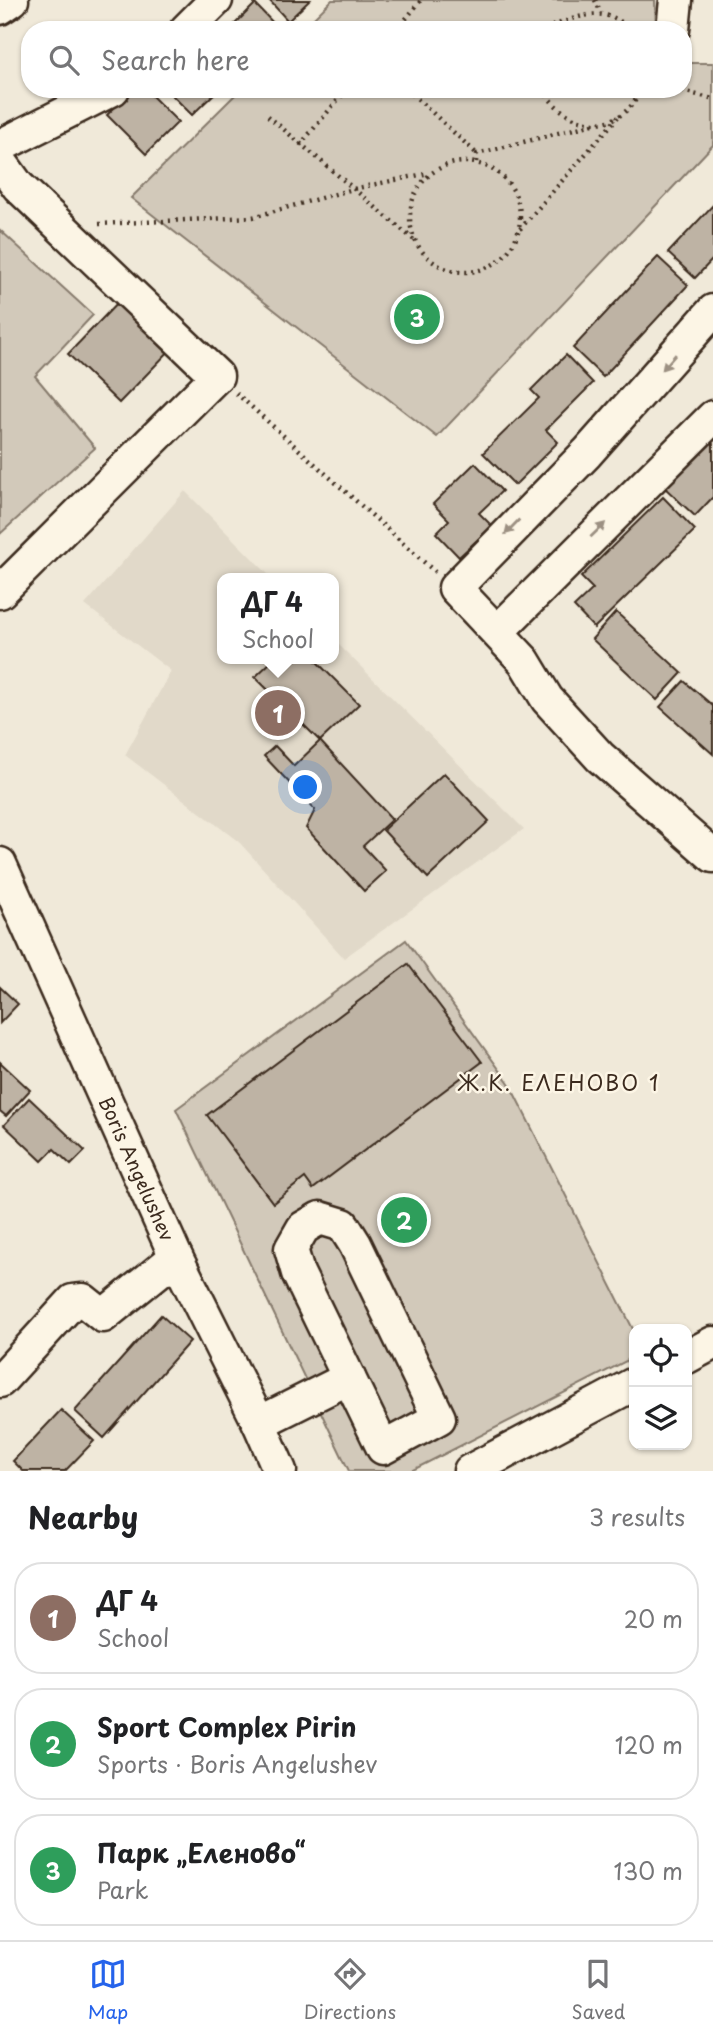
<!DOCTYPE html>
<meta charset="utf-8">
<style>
body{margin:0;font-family:"Playpen Sans",sans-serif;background:#f6f6f6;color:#202124}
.controls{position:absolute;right:21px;bottom:21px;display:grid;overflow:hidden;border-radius:14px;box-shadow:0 2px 5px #0004}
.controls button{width:63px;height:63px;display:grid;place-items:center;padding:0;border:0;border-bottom:2px solid #e0e0e0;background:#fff;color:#202124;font:35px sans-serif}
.you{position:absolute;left:306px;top:788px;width:24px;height:24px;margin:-18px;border:5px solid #fff;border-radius:50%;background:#1a73e8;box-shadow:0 0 0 10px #1a73e833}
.badge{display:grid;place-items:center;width:46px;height:46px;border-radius:50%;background:#2563eb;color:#fff;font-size:23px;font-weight:700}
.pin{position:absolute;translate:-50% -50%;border:4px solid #fff;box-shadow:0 2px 7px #0006}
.popup{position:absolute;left:217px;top:573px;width:122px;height:91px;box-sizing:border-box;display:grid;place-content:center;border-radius:14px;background:#fff;filter:drop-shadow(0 2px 5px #0005);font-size:23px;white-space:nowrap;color:#757577}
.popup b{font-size:26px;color:#202124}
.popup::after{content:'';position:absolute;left:50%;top:100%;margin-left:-14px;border:14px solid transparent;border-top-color:#fff}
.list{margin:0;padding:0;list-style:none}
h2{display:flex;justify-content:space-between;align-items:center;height:91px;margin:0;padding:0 28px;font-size:30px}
h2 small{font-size:23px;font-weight:400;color:#757577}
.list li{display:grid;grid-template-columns:46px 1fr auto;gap:21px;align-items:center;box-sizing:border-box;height:112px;margin:0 14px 14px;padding:0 14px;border:2px solid #e0e0e0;border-radius:28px}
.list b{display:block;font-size:26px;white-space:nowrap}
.list p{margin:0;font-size:23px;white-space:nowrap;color:#757577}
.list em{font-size:23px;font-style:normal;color:#757577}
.icon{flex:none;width:38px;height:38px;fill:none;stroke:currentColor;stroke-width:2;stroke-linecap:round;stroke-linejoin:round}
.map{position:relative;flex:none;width:713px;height:1471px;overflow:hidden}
.search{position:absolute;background:#fff;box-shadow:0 2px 5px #0004;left:21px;right:21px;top:21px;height:77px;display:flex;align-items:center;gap:18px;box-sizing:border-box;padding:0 24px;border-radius:28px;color:#757577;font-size:26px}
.sheet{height:469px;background:#fff}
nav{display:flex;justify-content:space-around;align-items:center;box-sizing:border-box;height:98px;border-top:2px solid #e0e0e0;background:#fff;font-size:19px;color:#757577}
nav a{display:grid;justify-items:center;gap:4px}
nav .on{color:#2563eb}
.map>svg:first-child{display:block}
</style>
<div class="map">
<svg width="713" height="1471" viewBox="0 0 713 1471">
<rect width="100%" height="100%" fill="#f0e9d9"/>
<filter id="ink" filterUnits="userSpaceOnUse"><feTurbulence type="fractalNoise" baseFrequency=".0143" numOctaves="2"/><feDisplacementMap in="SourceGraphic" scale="14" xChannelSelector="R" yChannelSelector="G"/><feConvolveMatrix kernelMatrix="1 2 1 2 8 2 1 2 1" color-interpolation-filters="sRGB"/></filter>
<g filter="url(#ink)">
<polygon fill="#e1d9c9" points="185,491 272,578 222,578 222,659 334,659 334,640 524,829 344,958 239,842 125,755 171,671 85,605"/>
<g fill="#d2c9ba" stroke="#867a6c" stroke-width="2">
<polygon points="332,0 655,0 656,30 302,30"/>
<polygon points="683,63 713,63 713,145 437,437 131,198 241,89 683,89"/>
<polygon points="0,230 93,315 35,376 95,448 0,534"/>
<polygon points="406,940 509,1083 634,1331 634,1357 411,1471 349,1471 176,1109"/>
</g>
<g fill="#beb3a4" stroke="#3b2a1e" stroke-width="2">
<polygon points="269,0 310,0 288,21"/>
<polygon points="255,4 280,30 229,30"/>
<polygon points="133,89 145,89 178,122 146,154 107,115"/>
<polygon points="166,89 219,89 192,115"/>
<polygon points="713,205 713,259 695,278 668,253"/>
<polygon points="658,257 688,285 603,377 573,348"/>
<polygon points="125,295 176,344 119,403 68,354"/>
<polygon points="566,355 593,383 546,430 558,442 515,485 483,453 539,398 531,390"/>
<polygon points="709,441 713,444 713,497 695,516 665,488"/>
<polygon points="475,463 502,491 479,513 492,526 459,557 436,533 449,520 433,504"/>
<polygon points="663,497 695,530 594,628 574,607 593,589 581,577"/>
<polygon points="616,612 682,673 657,700 592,639"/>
<polygon points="274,659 314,659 359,704 320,741 255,677"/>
<polygon points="684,681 713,706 713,754 660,707"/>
<polygon points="320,741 392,819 363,846 386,871 364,891 306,828 315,810 264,756 275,746 294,766"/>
<polygon points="444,773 489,821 428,878 383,830"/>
<polygon points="408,964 482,1062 313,1189 305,1178 273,1203 207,1115"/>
<polygon points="0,987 18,1004 0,1023"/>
<polygon points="0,1062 30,1090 6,1116 0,1111"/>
<polygon points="29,1098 85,1151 71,1165 54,1149 42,1161 4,1125"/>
<polygon points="161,1315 190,1341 104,1438 75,1411"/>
<polygon points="61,1410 94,1441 65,1471 23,1471 13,1461"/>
</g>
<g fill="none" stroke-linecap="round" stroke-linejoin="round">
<g stroke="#3b2a1e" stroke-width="37">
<g id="minor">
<polyline points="0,8 12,0"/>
<polyline points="186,30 216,0"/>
<polyline points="673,30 676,0"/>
<polyline points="0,150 2,145 113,89"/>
<polyline points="0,161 18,186 217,376 0,592"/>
<polyline points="713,311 587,453 455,588 524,661 547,699 600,757 713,856"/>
<polyline points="498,631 713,417"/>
<path id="s1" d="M 0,864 L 176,1257 L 259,1423 L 280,1471"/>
<polygon points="320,1218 343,1225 355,1244 439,1418 383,1448 298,1273 291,1249 303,1228"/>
<polyline points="687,1357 713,1343"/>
<polyline points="0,1381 73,1301 83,1300 103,1316 176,1257"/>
<polyline points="259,1423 349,1378"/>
<polyline points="470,1471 634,1384"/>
</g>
</g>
<g stroke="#3b2a1e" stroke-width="4.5" stroke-dasharray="2 5" stroke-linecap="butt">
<polyline points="595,0 601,13"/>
<polyline points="397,30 421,0"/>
<path d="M 539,30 C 572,21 601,0 631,30"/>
<polyline points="407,89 477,154"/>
<path d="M 542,89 C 569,130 618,138 642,89"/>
<polyline points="675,89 713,99"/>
<polyline points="268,116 414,240"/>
<polyline points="300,145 347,89"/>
<circle cx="465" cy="217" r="55"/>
<polyline points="476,162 477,154 597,123"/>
<polyline points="99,224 253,217 353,189 429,173"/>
<polyline points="520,229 618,117"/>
<polyline points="236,393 435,572"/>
</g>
<use href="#minor" stroke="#fcf5e5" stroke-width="32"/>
</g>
<defs><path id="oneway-solid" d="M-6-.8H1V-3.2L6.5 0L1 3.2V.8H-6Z" transform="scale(1.75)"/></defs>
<g fill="#9c9082">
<use href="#oneway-solid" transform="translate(669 362) rotate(131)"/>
<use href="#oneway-solid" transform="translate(512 527) rotate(134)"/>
<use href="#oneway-solid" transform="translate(598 530) rotate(-44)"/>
</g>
</g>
<g text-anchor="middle" stroke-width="5" stroke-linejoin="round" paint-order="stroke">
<g font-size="19" fill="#3b2a1e" stroke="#fcf5e5">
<text dy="7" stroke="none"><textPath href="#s1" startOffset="334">Boris Angelushev</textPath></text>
</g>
<g font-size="21" letter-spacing="2" fill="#3b2a1e" stroke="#fcf5e5">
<text x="559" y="1091">Ж.К. ЕЛЕНОВО 1</text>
</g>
</g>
</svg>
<div class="controls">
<button><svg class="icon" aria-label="locate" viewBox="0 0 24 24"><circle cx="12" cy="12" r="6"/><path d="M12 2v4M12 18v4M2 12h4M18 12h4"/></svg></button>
<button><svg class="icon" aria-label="layers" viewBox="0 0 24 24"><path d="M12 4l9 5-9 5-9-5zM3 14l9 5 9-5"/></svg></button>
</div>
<div class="you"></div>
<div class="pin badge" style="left:278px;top:713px;background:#8d6e63">1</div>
<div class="popup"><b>ДГ 4</b>School</div>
<div class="pin badge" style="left:404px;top:1220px;background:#2e9e5b">2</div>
<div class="pin badge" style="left:417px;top:317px;background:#2e9e5b">3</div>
<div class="search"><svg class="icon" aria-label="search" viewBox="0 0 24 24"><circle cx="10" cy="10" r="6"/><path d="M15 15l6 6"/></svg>Search here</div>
</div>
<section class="sheet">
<h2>Nearby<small>3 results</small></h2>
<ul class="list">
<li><span class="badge" style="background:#8d6e63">1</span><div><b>ДГ 4</b><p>School</p></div><em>20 m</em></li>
<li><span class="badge" style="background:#2e9e5b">2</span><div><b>Sport Complex Pirin</b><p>Sports · Boris Angelushev</p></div><em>120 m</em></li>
<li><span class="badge" style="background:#2e9e5b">3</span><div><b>Парк „Еленово“</b><p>Park</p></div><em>130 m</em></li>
</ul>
</section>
<nav>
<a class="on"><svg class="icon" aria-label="map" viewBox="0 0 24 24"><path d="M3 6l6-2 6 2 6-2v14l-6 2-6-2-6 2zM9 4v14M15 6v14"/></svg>Map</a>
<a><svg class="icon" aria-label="directions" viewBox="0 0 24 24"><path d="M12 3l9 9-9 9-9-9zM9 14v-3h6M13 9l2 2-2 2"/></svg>Directions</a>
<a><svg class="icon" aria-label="saved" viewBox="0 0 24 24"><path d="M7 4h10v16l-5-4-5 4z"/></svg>Saved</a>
</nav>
